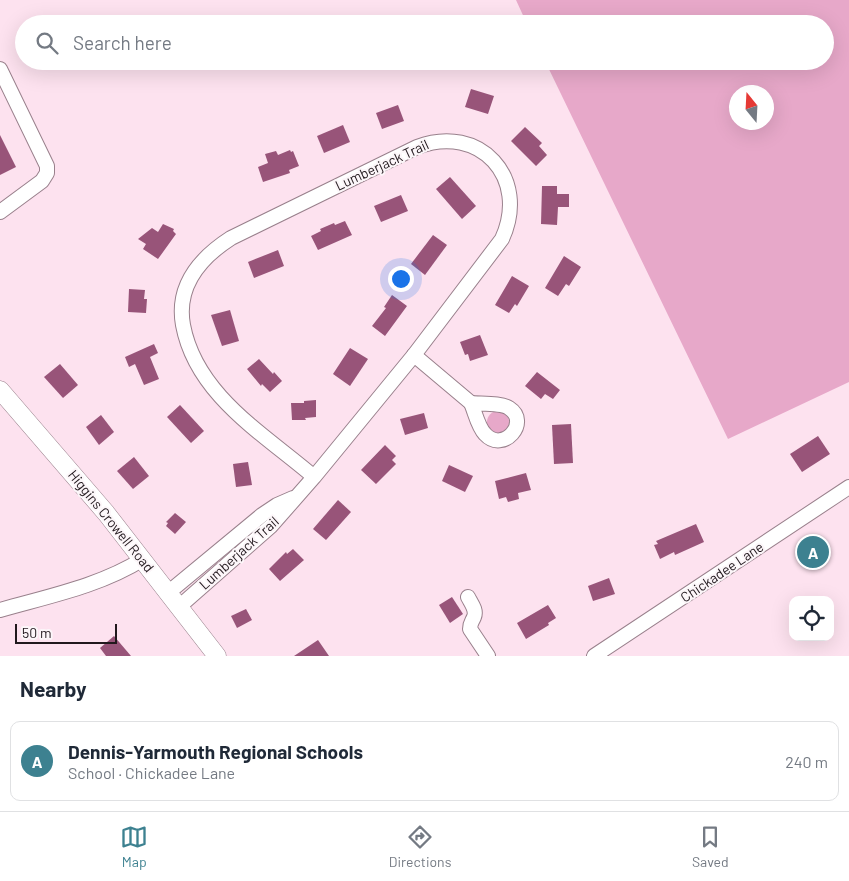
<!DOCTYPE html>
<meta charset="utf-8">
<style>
body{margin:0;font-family:Barlow,sans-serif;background:#f2f2f3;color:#1f2937}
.controls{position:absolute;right:15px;bottom:15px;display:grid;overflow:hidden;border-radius:10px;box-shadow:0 5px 20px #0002}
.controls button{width:45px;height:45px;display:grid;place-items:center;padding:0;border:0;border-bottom:1px solid #e0e1e3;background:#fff;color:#1f2937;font:25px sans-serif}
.compass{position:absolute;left:729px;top:85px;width:45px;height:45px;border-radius:50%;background:#fff;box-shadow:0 5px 20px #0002;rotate:342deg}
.scale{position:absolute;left:15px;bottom:12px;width:102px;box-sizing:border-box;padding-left:5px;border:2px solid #21181d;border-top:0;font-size:14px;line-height:18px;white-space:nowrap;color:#21181d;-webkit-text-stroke:4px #fcf6f9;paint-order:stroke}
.you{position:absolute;left:400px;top:278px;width:18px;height:18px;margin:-12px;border:4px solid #fff;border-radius:50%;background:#1a73e8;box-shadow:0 0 0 8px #1a73e833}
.badge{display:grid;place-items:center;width:32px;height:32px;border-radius:50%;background:#3d8190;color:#fff;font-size:16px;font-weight:700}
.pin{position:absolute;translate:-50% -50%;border:2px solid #fff;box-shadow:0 1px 5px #0006}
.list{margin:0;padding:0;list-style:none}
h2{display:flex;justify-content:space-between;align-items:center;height:65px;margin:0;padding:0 20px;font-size:21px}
h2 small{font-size:16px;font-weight:400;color:#747a83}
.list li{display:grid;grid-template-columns:32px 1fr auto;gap:15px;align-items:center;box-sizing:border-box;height:80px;margin:0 10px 10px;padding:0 10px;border:1px solid #e0e1e3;border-radius:10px}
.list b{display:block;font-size:19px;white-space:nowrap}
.list p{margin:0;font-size:16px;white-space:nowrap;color:#747a83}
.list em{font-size:16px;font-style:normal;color:#747a83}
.icon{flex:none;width:28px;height:28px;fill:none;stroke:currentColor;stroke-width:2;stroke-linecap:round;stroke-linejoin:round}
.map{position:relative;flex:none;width:849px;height:656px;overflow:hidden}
.search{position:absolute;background:#fff;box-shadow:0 5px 20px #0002;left:15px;right:15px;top:15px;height:55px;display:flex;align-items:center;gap:12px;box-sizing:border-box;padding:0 18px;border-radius:28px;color:#747a83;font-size:19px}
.sheet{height:155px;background:#fff}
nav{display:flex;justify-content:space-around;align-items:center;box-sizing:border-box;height:70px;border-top:1px solid #e0e1e3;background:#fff;font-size:14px;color:#747a83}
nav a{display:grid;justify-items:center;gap:2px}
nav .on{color:#3d8190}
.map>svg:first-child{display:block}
</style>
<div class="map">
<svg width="849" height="656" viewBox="0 0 849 656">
<rect width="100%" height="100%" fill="#fde2ef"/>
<g fill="#e7a8c9" fill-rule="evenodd">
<path d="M 516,0 L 849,0 L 849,382 L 728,439 L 545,61 L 825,61 L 825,24 L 527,24 ZM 766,92 L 766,122 L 736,122 L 736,92 Z"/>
<circle cx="498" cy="422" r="11"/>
</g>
<g fill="#985479">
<polygon points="471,89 494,96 488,114 465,107"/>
<polygon points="398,105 404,121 382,129 376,113"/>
<polygon points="343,125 350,142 324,153 317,136"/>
<polygon points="525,127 542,143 539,146 547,155 536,166 511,141"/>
<polygon points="0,135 16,167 0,175"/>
<polygon points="290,150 291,152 293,151 299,166 289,170 290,173 263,182 258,167 268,163 265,154 276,151 278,155"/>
<polygon points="450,177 476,206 462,219 436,189"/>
<polygon points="542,186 557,186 557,194 569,194 569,207 558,207 557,225 541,224"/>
<polygon points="401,195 408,211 381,222 374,206"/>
<polygon points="345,221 352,235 318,250 311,236 321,231 320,229 334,223 335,225"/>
<polygon points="163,224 174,229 173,231 176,234 158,259 143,249 146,244 138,239 152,228 158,232"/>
<polygon points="433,235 447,245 425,275 411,264"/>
<polygon points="278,250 284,266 254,278 248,262"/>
<polygon points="564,256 581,267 569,286 566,284 558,296 545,288"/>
<polygon points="512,276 529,286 517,306 515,304 509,313 495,305"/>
<polygon points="129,289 145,290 144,299 147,299 146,313 128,312"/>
<polygon points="392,295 407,306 385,336 372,326 386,308 384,307"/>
<polygon points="230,310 239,341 222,346 211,315"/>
<polygon points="480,335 488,355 470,361 468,354 465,355 460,342"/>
<polygon points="154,344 158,353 150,357 159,379 144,385 135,364 129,367 125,357"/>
<polygon points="350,348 368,359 350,386 333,374"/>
<polygon points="259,359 273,374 274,372 282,381 270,392 262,384 261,386 247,369"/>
<polygon points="60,364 78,385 63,398 44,377"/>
<polygon points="537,372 560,390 553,399 545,394 541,399 525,386"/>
<polygon points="316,400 316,417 305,418 306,420 292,420 291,403 304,403 304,401"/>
<polygon points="180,405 204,431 191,443 167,417"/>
<polygon points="424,413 428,428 405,435 400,419"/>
<polygon points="101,415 114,432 99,445 86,427"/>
<polygon points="571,424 573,463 554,464 552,425"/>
<polygon points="818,436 830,454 802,472 790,454"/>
<polygon points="385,445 396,456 392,460 396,464 376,484 361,470"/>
<polygon points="134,457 149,476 133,489 117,471"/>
<polygon points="248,462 252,485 236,487 233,464"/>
<polygon points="449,465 473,476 465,492 442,481"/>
<polygon points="526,473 531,490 518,493 519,499 508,502 506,497 499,499 495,481"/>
<polygon points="338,500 351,512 326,540 313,529"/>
<polygon points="175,513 186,522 175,534 166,526 168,523 166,522"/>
<polygon points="696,524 704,542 675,555 674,552 660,559 654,545 658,544 656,541"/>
<polygon points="293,549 304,560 280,581 269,569 286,552 287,554"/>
<polygon points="609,578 615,594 593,601 588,586"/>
<polygon points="452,597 463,614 450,623 439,605"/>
<polygon points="548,605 556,618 548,623 549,625 526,639 517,623"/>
<polygon points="246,609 252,620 237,628 231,616"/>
<polygon points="114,636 131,656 106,656 100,648"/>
<polygon points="318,640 329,656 294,656"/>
</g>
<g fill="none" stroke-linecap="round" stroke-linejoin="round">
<g stroke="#99808c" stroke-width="16">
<g id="minor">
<polyline points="0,69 47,166 47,173 42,181 0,212"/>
<polyline points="414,355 471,403"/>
<path d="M 471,403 C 481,404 502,403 509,408 C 531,422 503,454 485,434 C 478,427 475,412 471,403 Z"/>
<polyline points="169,592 262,515 277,505 293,498"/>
<path d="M 468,597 C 471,603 477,610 474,617 C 472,622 470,623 470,629 L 488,656"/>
<path d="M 180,606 L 271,526 L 314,477 L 414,355 L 502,239 C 530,178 480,123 417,147 L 231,238 C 200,258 176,286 183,325 C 196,395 264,434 314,477"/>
<path d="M 0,610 C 49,596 100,586 143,559"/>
<polyline points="594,656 849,487"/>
</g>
</g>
<g stroke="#99808c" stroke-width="19">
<polyline id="major" points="0,390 106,513 217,656"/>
</g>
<use href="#minor" stroke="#fff" stroke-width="14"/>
<use href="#major" stroke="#fff" stroke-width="18"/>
</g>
<g text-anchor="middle" stroke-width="4" stroke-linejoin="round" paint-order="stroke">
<g font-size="14" fill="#21181d" stroke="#fcf6f9">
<text transform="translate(382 165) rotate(-25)" y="5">Lumberjack Trail</text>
<text transform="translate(111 521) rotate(51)" y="5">Higgins Crowell Road</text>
<text transform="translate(239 553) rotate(-42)" y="5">Lumberjack Trail</text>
<text transform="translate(722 572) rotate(-34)" y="5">Chickadee Lane</text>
</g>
</g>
</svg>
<div class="controls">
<button><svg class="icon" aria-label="locate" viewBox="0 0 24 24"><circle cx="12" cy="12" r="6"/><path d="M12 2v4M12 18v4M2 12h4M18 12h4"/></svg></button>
</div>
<svg class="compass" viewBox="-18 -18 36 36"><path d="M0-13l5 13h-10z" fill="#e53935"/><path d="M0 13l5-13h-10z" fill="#747a83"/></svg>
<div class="scale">50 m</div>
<div class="you"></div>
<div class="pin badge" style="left:813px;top:552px">A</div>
<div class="search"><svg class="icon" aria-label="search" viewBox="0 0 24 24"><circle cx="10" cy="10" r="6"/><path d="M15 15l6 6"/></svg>Search here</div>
</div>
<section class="sheet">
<h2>Nearby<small></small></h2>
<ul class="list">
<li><span class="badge">A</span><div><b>Dennis-Yarmouth Regional Schools</b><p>School · Chickadee Lane</p></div><em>240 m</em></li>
</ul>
</section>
<nav>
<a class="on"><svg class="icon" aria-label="map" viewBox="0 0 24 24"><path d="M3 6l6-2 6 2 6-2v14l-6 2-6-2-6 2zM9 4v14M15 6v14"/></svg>Map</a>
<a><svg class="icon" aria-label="directions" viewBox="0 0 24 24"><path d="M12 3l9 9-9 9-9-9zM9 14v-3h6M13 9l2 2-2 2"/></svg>Directions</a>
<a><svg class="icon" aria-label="saved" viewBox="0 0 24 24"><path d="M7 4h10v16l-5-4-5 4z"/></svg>Saved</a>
</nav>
